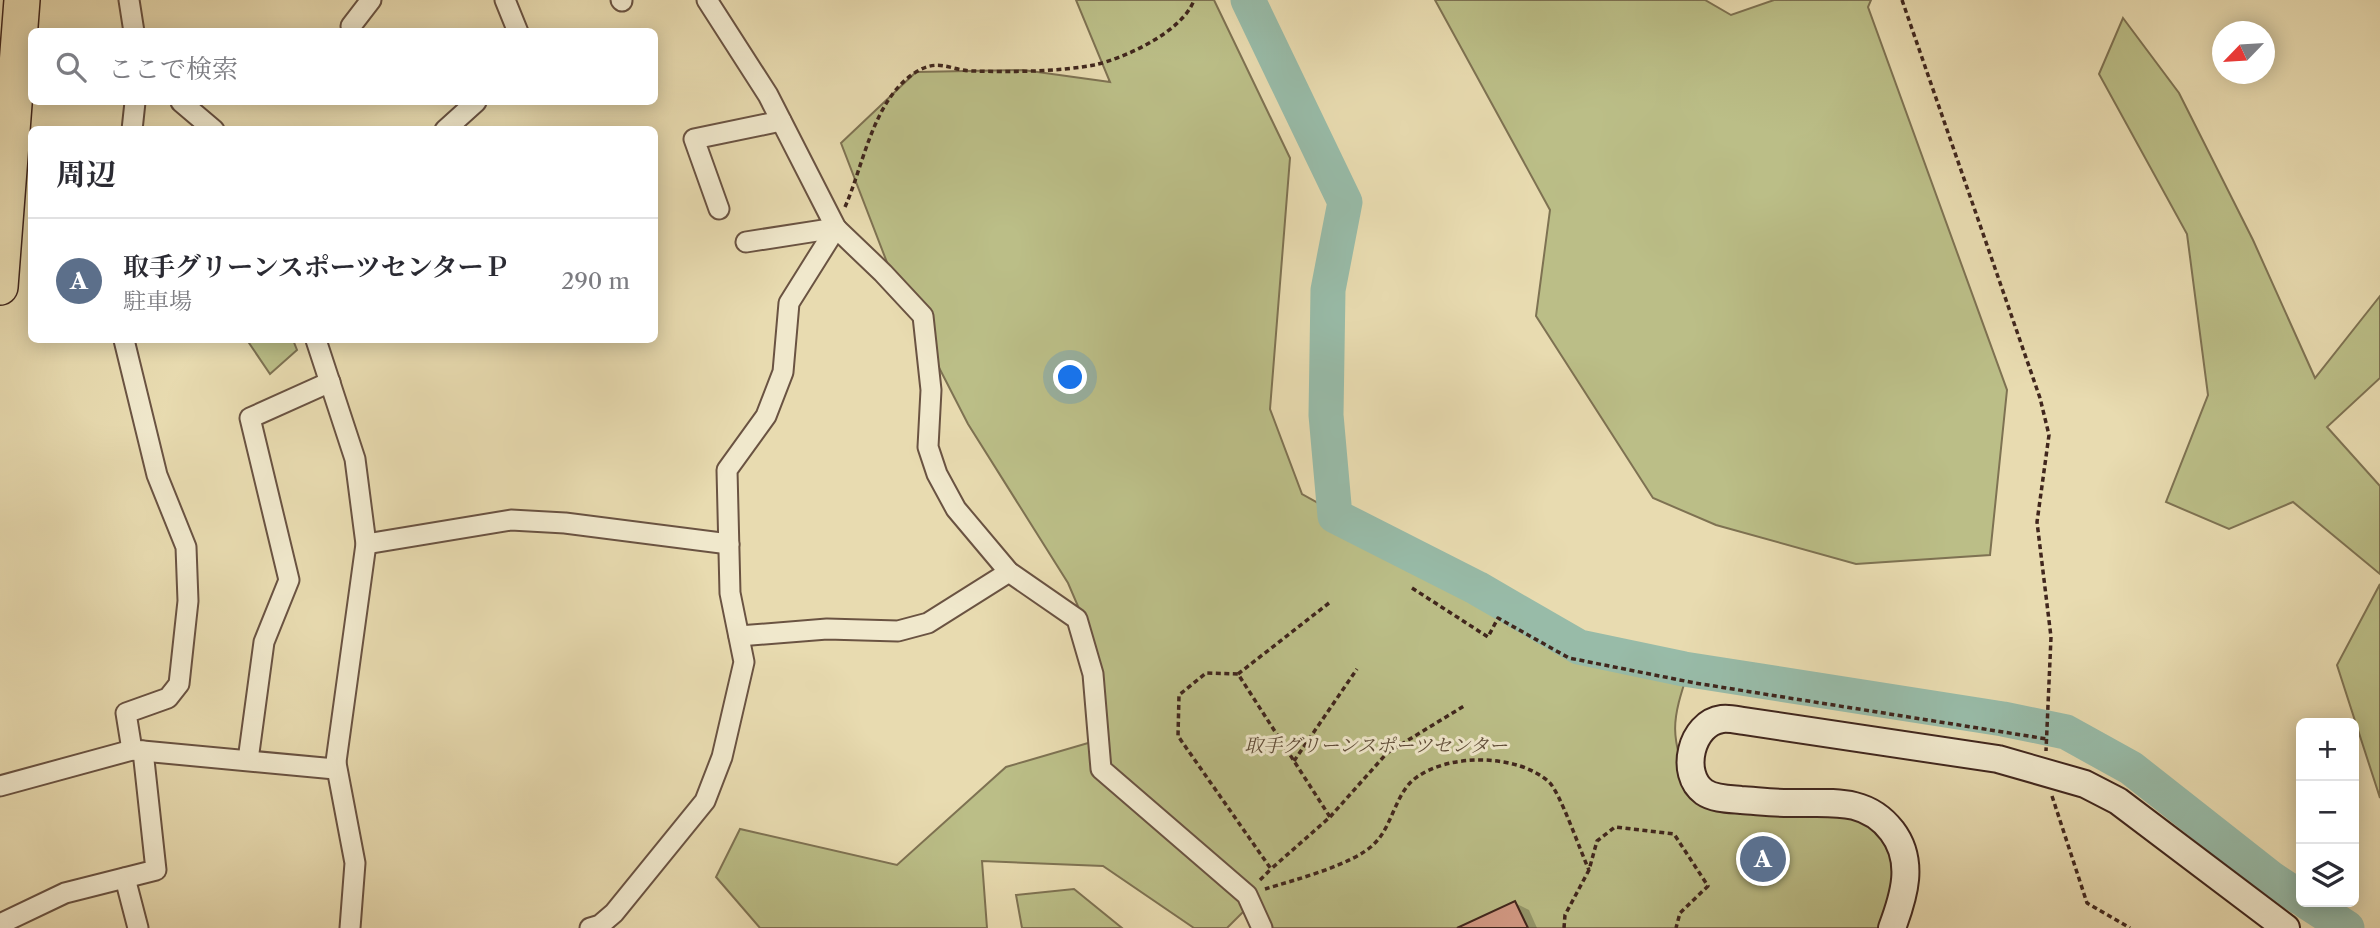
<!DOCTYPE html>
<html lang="ja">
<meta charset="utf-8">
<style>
body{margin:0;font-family:"Libre Caslon Text","Noto Serif JP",serif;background:#f7f7f7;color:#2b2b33}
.controls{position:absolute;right:21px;bottom:21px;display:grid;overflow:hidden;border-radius:10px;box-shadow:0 4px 18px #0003}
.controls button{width:63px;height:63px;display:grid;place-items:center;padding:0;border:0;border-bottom:2px solid #e1e1e2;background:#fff;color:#2b2b33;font:35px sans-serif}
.compass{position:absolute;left:2212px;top:21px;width:63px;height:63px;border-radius:50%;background:#fff;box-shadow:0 4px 18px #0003;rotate:245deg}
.you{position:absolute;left:1071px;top:378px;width:24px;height:24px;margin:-18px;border:5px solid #fff;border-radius:50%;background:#1a73e8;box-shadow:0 0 0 10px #1a73e833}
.badge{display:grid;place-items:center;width:46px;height:46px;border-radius:50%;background:#b45309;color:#fff;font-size:23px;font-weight:700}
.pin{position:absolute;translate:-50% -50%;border:4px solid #fff;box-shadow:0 2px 7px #0006}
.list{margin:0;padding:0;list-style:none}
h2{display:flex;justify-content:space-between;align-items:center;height:91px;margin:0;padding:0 28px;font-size:30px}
h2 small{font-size:23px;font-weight:400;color:#7c7c81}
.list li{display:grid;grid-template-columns:46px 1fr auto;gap:21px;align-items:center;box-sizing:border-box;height:126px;padding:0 28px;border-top:2px solid #e1e1e2}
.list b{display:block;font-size:26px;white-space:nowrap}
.list p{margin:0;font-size:23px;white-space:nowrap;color:#7c7c81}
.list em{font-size:23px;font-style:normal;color:#7c7c81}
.icon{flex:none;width:38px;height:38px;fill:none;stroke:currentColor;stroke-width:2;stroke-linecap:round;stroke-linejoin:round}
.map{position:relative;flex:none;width:2380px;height:928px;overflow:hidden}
.search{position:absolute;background:#fff;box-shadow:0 4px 18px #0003;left:28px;top:28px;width:630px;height:77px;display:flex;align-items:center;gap:18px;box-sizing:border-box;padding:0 24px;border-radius:10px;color:#7c7c81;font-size:26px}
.panel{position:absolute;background:#fff;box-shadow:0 4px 18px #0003;left:28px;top:126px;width:630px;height:217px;border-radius:10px}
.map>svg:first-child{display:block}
</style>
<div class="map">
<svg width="2380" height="928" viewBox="0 0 2380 928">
<rect width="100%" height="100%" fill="#e8dbb0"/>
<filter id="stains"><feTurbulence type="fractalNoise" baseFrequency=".00286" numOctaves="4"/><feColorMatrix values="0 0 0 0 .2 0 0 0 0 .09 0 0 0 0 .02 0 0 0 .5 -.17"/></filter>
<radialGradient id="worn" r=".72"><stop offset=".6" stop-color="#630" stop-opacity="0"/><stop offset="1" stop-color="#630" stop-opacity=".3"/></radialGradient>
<g fill="#bbbe87" stroke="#7e7252" stroke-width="2">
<path d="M 1076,0 L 1214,0 L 1290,158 L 1270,409 L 1302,494 L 1564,640 L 1690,666 C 1670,726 1670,732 1691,792 L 1788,813 L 1858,818 L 1877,829 L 1896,868 L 1893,895 L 1880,928 L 1252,928 L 1247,908 L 1227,928 L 1194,928 L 1103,866 L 982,861 L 987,928 L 760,928 L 716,877 L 740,829 L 897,865 L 1006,767 L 1095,741 L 1088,657 L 1096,648 L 1068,583 L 968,424 L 893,278 L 841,143 L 916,72 L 1023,70 L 1110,82 Z"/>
<polygon points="1435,0 1705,0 1731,15 1774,0 1871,0 1868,7 2007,390 1990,555 1856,564 1716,525 1653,498 1536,316 1550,210"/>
<polygon points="2123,18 2179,93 2253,240 2315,378 2380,296 2380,378 2327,427 2380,486 2380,574 2293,502 2229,529 2166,502 2208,395 2187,234 2099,74"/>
<polygon points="247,340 293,340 297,350 270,374"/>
<polygon points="2380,584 2380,798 2337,665"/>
<polygon points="1074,889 1122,928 1022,928 1016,895"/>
</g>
<polygon fill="#0003" points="1515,903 1529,910 1537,928 1461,928"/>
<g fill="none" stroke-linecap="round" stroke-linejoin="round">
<g stroke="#98bba8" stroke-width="35">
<polyline points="1248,0 1345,202 1328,290 1326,415 1335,516 1477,588 1579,647 1684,669 2003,719 2066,732 2131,768 2272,879 2301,898"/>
<polyline points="2307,902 2347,928"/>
</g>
</g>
<polygon fill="#d49b86" stroke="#40261d" stroke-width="2" points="1515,901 1528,928 1457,928"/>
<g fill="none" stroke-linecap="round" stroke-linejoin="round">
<g stroke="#6a5342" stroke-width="23">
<g id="street">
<polyline points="129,0 134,32"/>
<polyline points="505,0 518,32"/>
<polyline points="621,0 622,1"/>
<polyline points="707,0 768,95 836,228 883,273 923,316 931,390 928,447 937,474 956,509 1009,572 1077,619 1093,674 1101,769 1247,895 1262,928"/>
<polyline points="351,26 371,0"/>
<polyline points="181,102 214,130"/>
<polyline points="132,130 135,102"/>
<polyline points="445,130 476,102"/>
<polyline points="719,209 694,139 781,121"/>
<polyline points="746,242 836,228"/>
<polyline points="124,340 157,475 186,547 188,601 179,684 168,698 126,713 132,750"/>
<polyline points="366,544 511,520 565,523 729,544"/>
<polyline points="739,636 827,629 898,631 928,623 1009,572"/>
<polyline points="248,760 264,642 289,580 250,418 330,382"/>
<polyline points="336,763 355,863 350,928"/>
<polyline points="0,786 132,750 335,769 366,544 355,459 316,340"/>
<polyline points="125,878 138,928"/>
<polyline points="0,924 65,893 156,870 143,751"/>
<polyline points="590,928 600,925 614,913 705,801 722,757 744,662 730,593 727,470 766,416 783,372 789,303 836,228"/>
</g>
</g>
<g stroke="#40261d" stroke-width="30">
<path id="secondary" d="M 1892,928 C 1904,896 1915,861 1892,831 C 1865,796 1829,804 1789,803 C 1773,803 1757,801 1741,800 C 1730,799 1714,799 1704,792 C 1679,774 1691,723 1722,719 C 1729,718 1737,720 1744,721 L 1998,759 L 2085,784 L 2118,801 L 2286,928"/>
</g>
<g stroke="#40261d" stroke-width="38">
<polyline id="highway" points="0,287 22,0"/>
</g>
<g stroke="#40261d" stroke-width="3.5" stroke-dasharray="5 3.5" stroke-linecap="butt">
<polyline points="1902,0 2040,398 2049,435 2037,522 2051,637 2046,751"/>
<path d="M 845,207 C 864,164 873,99 916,72 C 939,58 949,70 972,71 C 1011,72 1056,72 1094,65 C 1126,58 1183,31 1194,0"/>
<polyline points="1412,588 1488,637 1498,618 1569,658 1695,683 2047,739"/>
<polyline points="1238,674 1329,603"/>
<polyline points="1294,761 1357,669"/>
<polyline points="2052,796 2087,903 2130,928"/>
<polyline points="1330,817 1387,753 1464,706"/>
<polyline points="1260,880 1271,869 1178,736 1179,695 1206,673 1238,674 1330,817 1271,869"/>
<path d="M 1265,889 C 1294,880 1353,865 1374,844 C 1393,826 1395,792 1417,777 C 1451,753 1518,754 1549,782 C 1560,792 1581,853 1589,870"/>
<polyline points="1564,928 1565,915 1589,870 1597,841 1615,827 1674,834 1708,886 1680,913 1676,928"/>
</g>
<use href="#street" stroke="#f0e8cc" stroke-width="19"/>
<use href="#secondary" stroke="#f0e8cc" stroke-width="26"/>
<use href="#highway" stroke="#e8dbb0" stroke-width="35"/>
</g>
<g text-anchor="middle" stroke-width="6" stroke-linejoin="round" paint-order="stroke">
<g font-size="19" font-style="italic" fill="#5f4c38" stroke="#f0e8cc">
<text x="1376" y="752">取手グリーンスポーツセンター</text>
</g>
</g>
<rect width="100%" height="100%" filter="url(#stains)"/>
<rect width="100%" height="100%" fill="url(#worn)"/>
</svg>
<div class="controls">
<button>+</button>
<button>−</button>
<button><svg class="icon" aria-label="layers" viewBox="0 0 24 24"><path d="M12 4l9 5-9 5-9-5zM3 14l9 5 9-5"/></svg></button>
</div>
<svg class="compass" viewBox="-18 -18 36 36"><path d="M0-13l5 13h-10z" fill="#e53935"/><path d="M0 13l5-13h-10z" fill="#7c7c81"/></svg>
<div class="you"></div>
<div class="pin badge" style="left:1763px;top:859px;background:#5c6f8a">A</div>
<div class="search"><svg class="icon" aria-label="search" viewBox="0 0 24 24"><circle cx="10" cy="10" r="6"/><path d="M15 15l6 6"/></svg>ここで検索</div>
<section class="panel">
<h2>周辺<small></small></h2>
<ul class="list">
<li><span class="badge" style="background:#5c6f8a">A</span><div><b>取手グリーンスポーツセンターＰ</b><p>駐車場</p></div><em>290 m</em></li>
</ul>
</section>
</div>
